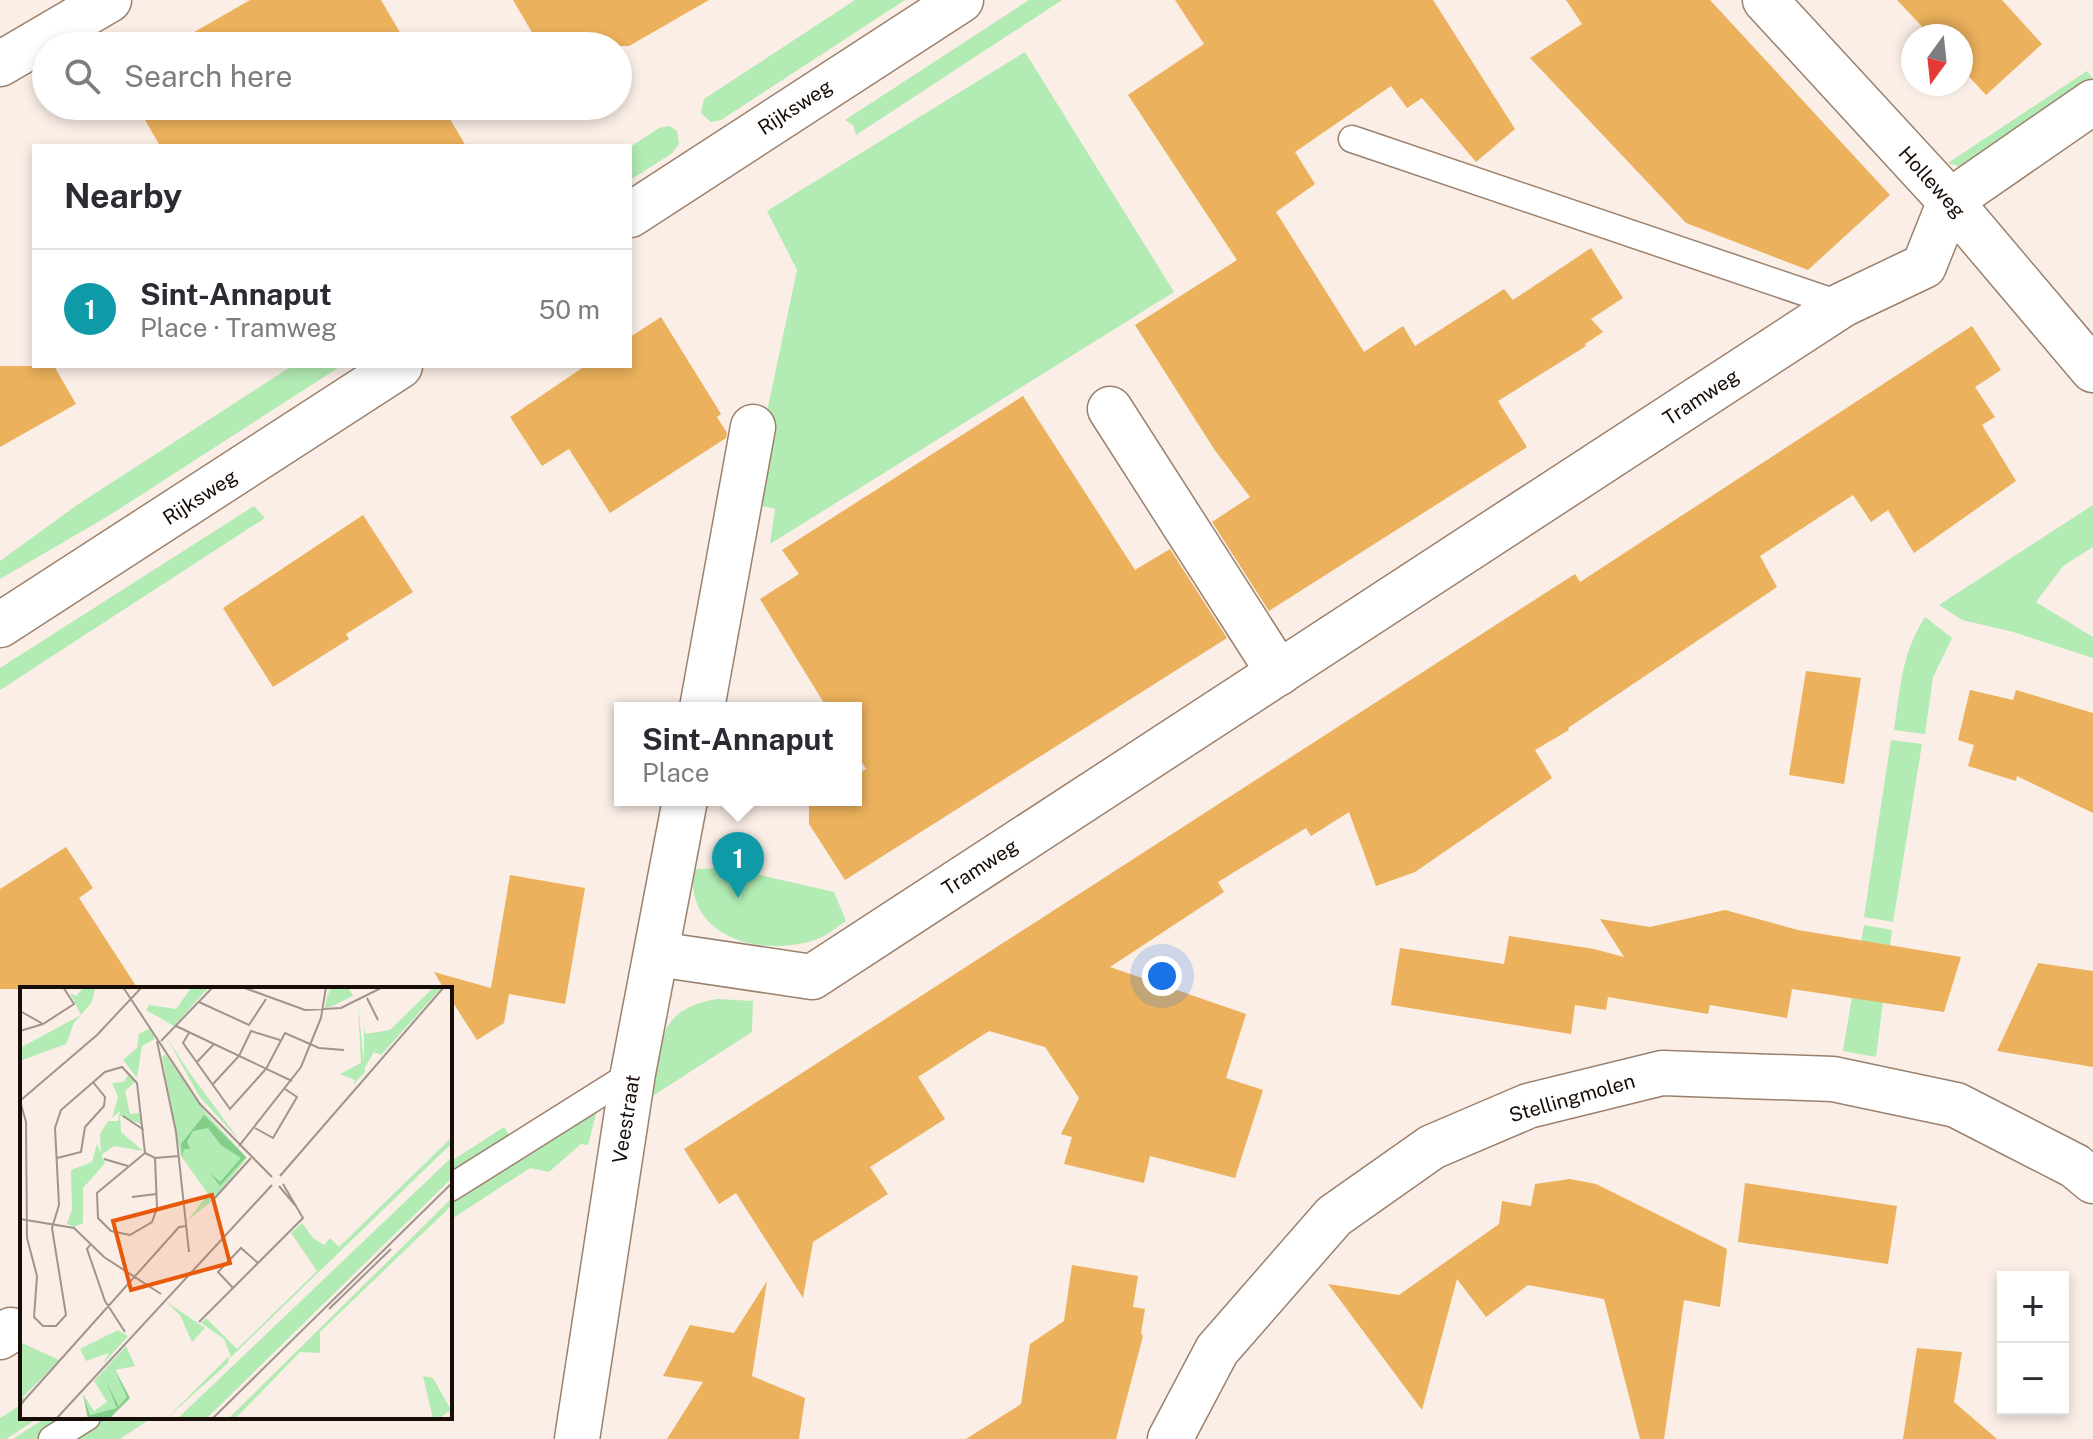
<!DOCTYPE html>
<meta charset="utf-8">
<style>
body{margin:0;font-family:"Public Sans",sans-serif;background:#f2f2f3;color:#2b2b33}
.controls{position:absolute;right:24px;bottom:24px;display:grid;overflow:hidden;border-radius:0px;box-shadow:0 4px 12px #0003}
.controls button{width:72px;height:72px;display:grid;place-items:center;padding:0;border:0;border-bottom:2px solid #e1e1e2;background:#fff;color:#2b2b33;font:40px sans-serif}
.compass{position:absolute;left:1901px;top:24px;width:72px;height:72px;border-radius:50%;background:#fff;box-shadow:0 4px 12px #0003;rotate:195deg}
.you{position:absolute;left:1162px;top:976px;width:28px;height:28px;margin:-20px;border:6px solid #fff;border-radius:50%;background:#1a73e8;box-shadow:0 0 0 12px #1a73e833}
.badge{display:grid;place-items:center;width:52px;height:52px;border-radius:50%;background:#db2777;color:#fff;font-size:26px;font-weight:700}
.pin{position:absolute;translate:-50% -66px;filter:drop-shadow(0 2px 4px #0008)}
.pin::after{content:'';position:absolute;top:42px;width:28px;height:24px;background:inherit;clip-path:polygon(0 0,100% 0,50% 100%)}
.popup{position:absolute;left:614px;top:702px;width:248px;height:104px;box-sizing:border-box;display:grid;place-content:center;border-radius:0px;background:#fff;filter:drop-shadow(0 2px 6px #0005);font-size:26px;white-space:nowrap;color:#7c7c81}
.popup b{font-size:30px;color:#2b2b33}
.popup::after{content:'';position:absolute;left:50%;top:100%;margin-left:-16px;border:16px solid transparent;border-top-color:#fff}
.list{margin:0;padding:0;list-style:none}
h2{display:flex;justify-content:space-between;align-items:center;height:104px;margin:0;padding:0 32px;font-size:34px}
h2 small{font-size:26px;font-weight:400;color:#7c7c81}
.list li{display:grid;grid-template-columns:52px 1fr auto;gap:24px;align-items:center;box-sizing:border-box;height:120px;padding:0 32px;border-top:2px solid #e1e1e2}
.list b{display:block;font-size:30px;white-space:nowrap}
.list p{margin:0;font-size:26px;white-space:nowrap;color:#7c7c81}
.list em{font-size:26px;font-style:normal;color:#7c7c81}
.icon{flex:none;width:44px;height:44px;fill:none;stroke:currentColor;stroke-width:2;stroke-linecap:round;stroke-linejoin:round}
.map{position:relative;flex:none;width:2093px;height:1439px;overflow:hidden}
.search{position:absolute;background:#fff;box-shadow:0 4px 12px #0003;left:32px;top:32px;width:600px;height:88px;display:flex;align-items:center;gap:20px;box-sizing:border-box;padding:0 28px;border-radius:44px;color:#7c7c81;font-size:30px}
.panel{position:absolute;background:#fff;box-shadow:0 4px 12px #0003;left:32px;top:144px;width:600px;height:224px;border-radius:0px}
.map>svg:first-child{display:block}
</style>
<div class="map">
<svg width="2093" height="1439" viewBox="0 0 2093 1439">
<rect width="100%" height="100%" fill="#faeee6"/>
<g fill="#b2ebb4">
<polygon points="855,0 905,0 721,120 711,122 701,113 704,99"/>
<polygon points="1029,0 1062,0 856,135 853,125 845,120"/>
<polygon points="1025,52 1174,292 770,544 775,509 757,505 765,421 797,270 767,211"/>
<polygon points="2087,71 2093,79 2093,86 1967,169 1948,163"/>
<polygon points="669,126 677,131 679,144 671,154 630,180 630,147 659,128"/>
<polygon points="292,366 341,366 110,515 0,579 0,561 77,505"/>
<polygon points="2093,505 2093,547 2063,566 2036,602 2093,637 2093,658 2010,631 1962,620 1939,605"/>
<polygon points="254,506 265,518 0,690 0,668"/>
<path d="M 1925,617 L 1952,638 L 1933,677 L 1925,734 L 1894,730 C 1901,686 1901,655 1925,617 Z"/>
<polygon points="1891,740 1922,744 1893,922 1864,917"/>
<path d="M 730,868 L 834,892 L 846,921 C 838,926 829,934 820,938 C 778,955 706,947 694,894 C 692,886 694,877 694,869 Z"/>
<polygon points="1864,925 1892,930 1876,1057 1843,1051"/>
<path d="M 718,999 L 753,1001 L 752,1032 L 651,1097 C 660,1046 656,1008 718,999 Z"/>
<polygon points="606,1075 588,1145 581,1144 549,1172 530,1168 450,1220 450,1162 504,1127 510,1136"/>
<polygon points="22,1404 22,1417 40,1417 6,1439 0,1439 0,1418"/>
<polygon points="47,1417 153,1417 120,1439 13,1439"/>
</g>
<g fill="#ebb15c">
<polygon points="250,0 381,0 408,46 170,46"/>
<polygon points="513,0 709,0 629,46 540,46"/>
<polygon points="1175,0 1433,0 1515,129 1476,162 1422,98 1407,108 1391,86 1295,152 1315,184 1276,212 1364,352 1403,326 1415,346 1504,289 1513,300 1591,248 1623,298 1591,319 1603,332 1585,344 1586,346 1498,401 1527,447 1269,611 1212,522 1250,497 1214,449 1135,325 1237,260 1128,95 1204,44"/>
<polygon points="1566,0 1710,0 1890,195 1808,270 1686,223 1530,58 1582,24"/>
<polygon points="1897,0 2002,0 2042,44 1986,95 1961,68 1961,36 1931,36"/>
<polygon points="137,106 442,106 466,146 160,146"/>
<polygon points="661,317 721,414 717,417 727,433 726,438 610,513 569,449 542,466 510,417 585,366 630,366 630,337"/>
<polygon points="1972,326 2001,370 1975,387 1995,417 1982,425 2016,481 1914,553 1888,510 1871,522 1853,495 1760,556 1777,587 1596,709 1568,728 1569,730 1535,750 1552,778 1415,872 1376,886 1349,812 1311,836 1306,828 1218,882 1224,892 1110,967 1246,1014 1226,1078 1263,1090 1235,1178 1150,1156 1144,1183 1064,1164 1072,1137 1061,1134 1079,1098 1045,1047 989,1031 918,1077 945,1119 870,1167 888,1194 813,1242 803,1298 736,1193 719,1204 684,1149 1522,608 1575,574 1580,582"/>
<polygon points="0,366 54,366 76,404 0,447"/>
<polygon points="1023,396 1135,570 1170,549 1227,638 845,880 809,824 809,806 818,800 856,800 856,775 866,769 856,752 856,708 827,708 760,599 799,574 782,550"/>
<polygon points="363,515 413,592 346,634 349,639 273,687 223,608"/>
<polygon points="1806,671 1861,678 1844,784 1789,775"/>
<polygon points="1970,690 2013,700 2016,690 2093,713 2093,813 2017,776 2016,781 1968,766 1974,745 1958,740"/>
<polygon points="66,847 93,888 79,898 138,989 0,989 0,889"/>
<polygon points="510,875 585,888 565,1004 509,994 504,1023 477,1040 450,998 450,989 444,989 434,972 491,988"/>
<polygon points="1725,910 1798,930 1961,957 1944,1012 1792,989 1787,1018 1710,1005 1708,1014 1608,997 1606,1010 1575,1005 1571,1034 1391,1005 1400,948 1504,964 1509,936 1594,949 1624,957 1600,919 1650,927"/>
<polygon points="2038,963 2093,971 2093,1067 1997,1051"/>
<polygon points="1570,1179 1596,1184 1727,1249 1720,1307 1684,1300 1664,1439 1640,1439 1604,1299 1528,1285 1486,1317 1457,1279 1422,1410 1328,1284 1399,1295 1499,1224 1502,1201 1531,1206 1535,1184"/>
<polygon points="1745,1183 1897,1206 1888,1264 1738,1242"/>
<polygon points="1072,1265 1138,1276 1133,1307 1145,1309 1141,1333 1143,1336 1116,1439 966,1439 1021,1404 1030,1344 1064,1321"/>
<polygon points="767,1281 752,1376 805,1398 799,1439 667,1439 703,1382 663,1376 690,1325 734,1333"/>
<polygon points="1917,1348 1962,1352 1954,1402 1997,1439 1903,1439"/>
</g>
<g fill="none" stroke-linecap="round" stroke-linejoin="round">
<g stroke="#9b816d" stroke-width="29">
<g id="lane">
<polyline points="1352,139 1842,305"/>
<polyline points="450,1188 633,1073"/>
<polyline points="52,1439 87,1417"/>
</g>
</g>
<g stroke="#9b816d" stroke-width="47">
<g id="street">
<polyline points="1765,0 1950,201 2093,370"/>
<polyline points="0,64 109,0"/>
<polyline points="1110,409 1279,673"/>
<polyline points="702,708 753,427"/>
<polyline points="657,954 812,977 1842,305 1924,266 1950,201 2093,102"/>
<polyline points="0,1337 11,1330"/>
<polyline points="577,1439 633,1073 685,800"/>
<polyline points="1170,1439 1217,1350 1334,1216 1432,1147 1528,1106 1662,1073 1833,1079 1956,1105 2075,1166 2093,1181"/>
</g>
</g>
<g stroke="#9b816d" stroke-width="47">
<g id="secondary">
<polyline points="630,215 961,0"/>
<polyline points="0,625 400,366"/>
</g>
</g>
<use href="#lane" stroke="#fff" stroke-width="26"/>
<use href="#street" stroke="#fff" stroke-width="44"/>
<use href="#secondary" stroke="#fff" stroke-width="44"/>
</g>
<g text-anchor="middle" stroke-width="6" stroke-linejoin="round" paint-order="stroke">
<g font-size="20" fill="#180e07" stroke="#fefefe">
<text transform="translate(795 107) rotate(-33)" y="7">Rijksweg</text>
<text transform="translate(1932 182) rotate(48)" y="7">Holleweg</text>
<text transform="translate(1701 397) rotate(-33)" y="7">Tramweg</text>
<text transform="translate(200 497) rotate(-33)" y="7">Rijksweg</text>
<text transform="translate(980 867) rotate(-33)" y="7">Tramweg</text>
<text transform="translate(1572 1098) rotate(-16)" y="7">Stellingmolen</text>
<text transform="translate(626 1119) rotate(-81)" y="7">Veestraat</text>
</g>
</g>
<g transform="translate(20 987)">
<rect width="432" height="432" fill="#faeee6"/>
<path d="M 64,0 L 75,2 L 72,15 L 54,36 L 46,57 L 0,74 L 0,61 L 61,28 L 50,6 L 56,9 ZM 172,0 L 189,0 L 154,39 L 126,23 L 129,18 L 156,22 ZM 309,0 L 308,10 L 311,0 L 328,0 L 333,9 L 312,19 L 336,13 L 305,21 ZM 414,0 L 422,0 L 361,68 L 354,65 L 344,82 L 344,38 L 345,47 L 370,43 ZM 338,17 L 345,85 L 333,98 L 335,93 L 320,87 L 341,76 ZM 130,41 L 135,52 L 122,59 L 117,91 L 103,73 L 117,61 L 119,47 ZM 147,51 L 169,85 L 220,154 L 179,109 ZM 146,68 L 184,124 L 227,171 L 192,214 L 168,233 L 188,207 L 161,169 L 142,69 ZM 109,86 L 115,95 L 105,104 L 110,127 L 119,126 L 121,137 L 100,129 L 101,145 L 123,164 L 94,159 L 81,168 L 80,147 L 88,134 L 98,134 L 100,124 L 92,131 L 98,110 L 92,96 L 104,95 ZM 432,150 L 432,156 L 211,370 L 204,352 L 181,336 L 186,331 L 217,362 L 297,284 L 271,246 L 282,236 L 293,251 L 304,258 L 310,251 L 319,260 ZM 77,157 L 85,176 L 63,201 L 63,236 L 54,240 L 47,237 L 52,222 L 51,183 L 72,175 ZM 432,170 L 432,191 L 186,432 L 157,432 ZM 432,211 L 432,218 L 300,345 L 300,366 L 280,365 L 215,432 L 208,432 ZM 145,314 L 185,341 L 172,355 L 160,328 ZM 98,343 L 108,349 L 83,377 L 89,366 L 66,374 L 60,362 ZM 0,355 L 39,373 L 3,410 L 6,413 L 0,422 ZM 106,359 L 115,379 L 95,383 L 92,378 L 108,410 L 100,420 L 86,394 L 98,421 L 70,428 L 63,407 L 74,424 L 87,415 L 74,394 ZM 209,369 L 208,376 L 146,432 ZM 403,389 L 413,391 L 431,423 L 418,432 L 413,432 Z" fill="#b2ebb4"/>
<path d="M 184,128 L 226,170 L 200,199 L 190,186 L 200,195 L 221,171 L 201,158 L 188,141 L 173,144 L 167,155 L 170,162 L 164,162 L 162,170 L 161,157 ZM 92,377 L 110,411 L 89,432 L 68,432 L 63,407 L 70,428 L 97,421 L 86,394 L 99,419 L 107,410 Z" fill="#83ce88"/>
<path fill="none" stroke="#a0948d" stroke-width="2" d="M 103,0 L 180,117 L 252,190M 222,0 L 285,23 L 321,21 L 363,0M 347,11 L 358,33M 179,15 L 229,38 L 246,12M 0,24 L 23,37M 156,39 L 272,94M 0,44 L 23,37 L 54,17 L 43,0M 169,46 L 163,56 L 210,122 L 246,82 L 265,46 L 299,61 L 324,63M 137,54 L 156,145 L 169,265M 141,54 L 193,0M 177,75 L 194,57M 193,97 L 219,69 L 231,44 L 260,53M 1,113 L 77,48 L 122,0M 0,114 L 6,135 L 7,251 L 17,289 L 14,330 L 23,339 L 36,339 L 46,328 L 32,241 L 39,218 L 35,141 L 41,123 L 85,85 L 102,80 L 117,96 L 125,166 L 135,171 L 159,169M 103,129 L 124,143M 235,141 L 253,151 L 277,110 L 265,102M 219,159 L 281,80 L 301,31 L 306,0M 125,166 L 77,206 L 78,231 L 91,244 L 110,248 L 132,235 L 137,221 L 135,171M 37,171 L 61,165 L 65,140 L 84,119 L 85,110 L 73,95M 84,172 L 108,179M 260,189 L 424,0M 259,199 L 275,218M 112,210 L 136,207M 193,213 L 231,171M 0,232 L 54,241 L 84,270 L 141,307M 70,258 L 67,262 L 85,314 L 105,345M 238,276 L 221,261 L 198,285 L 213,301 L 283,231 L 263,197M 309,322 L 371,262M 179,335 L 213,301M 0,418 L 159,240 L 167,239M 36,432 L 252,198M 192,432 L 432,196"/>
<path fill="#e8590c" fill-opacity="0.15" stroke="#e8590c" stroke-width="4" d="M 192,208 L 210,276 L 111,303 L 93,234 Z"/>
<rect width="432" height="432" fill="none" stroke="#180e07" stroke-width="4"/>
</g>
</svg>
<div class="controls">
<button>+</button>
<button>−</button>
</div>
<svg class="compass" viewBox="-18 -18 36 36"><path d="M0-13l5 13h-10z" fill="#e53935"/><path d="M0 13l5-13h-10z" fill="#7c7c81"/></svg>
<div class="you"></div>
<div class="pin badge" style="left:738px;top:898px;background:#0f9aa8">1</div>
<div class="popup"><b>Sint-Annaput</b>Place</div>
<div class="search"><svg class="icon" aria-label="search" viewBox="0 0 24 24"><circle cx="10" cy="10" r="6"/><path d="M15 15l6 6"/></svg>Search here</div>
<section class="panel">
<h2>Nearby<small></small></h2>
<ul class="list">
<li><span class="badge" style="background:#0f9aa8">1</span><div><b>Sint-Annaput</b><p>Place · Tramweg</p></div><em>50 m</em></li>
</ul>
</section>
</div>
